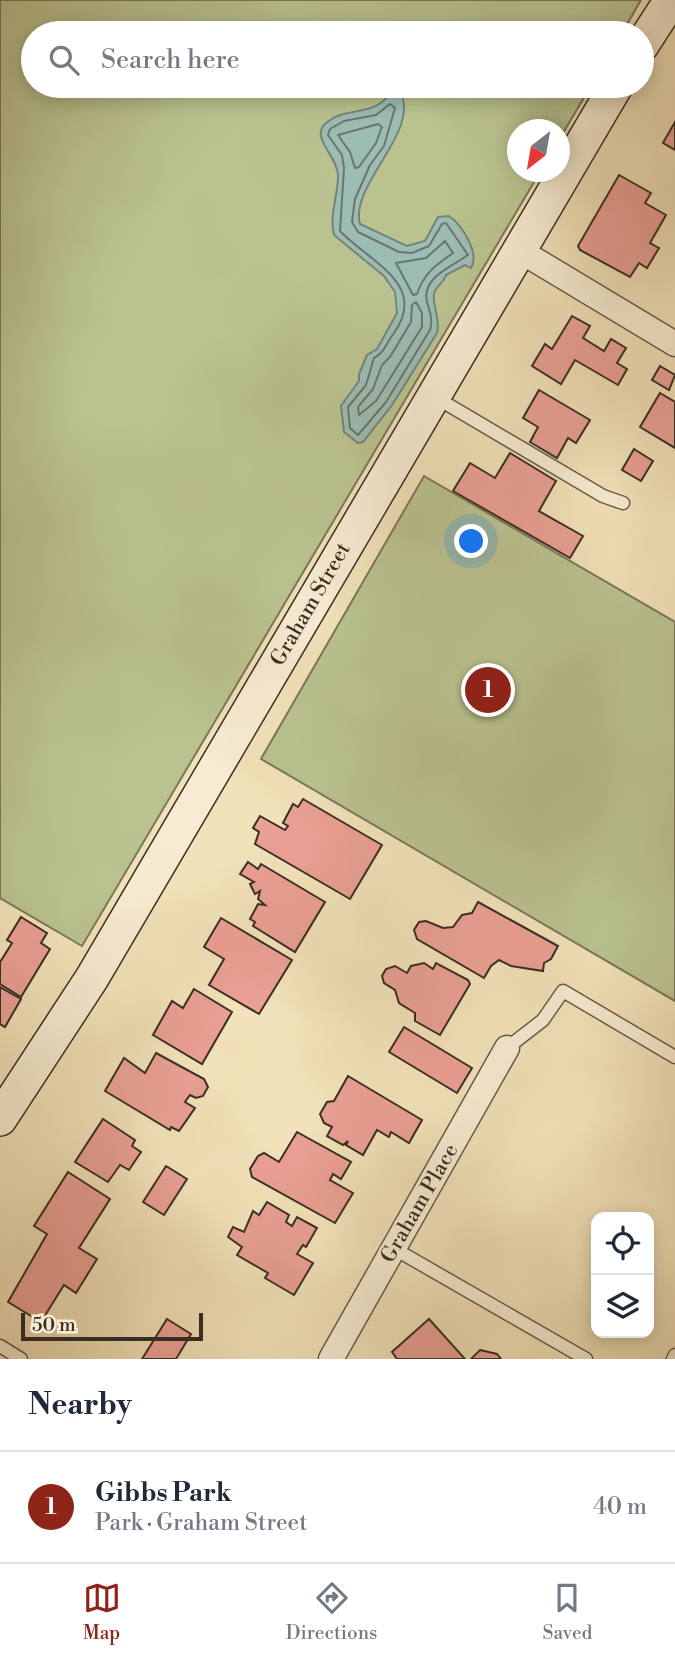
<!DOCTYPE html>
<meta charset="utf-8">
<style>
body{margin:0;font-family:"Libre Bodoni",serif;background:#f2f2f3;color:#1f2937}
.controls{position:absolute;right:21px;bottom:21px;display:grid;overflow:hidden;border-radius:14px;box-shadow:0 4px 18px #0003}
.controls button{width:63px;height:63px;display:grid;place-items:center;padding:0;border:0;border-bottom:2px solid #e0e1e3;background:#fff;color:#1f2937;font:35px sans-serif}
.compass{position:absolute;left:507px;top:119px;width:63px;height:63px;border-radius:50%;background:#fff;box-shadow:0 4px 18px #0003;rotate:211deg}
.scale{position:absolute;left:21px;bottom:18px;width:182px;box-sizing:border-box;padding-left:7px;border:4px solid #3a2e23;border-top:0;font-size:19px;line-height:24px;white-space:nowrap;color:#3a2e23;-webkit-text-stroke:5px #f7ecd2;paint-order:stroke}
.you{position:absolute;left:472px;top:542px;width:24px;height:24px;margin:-18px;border:5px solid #fff;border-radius:50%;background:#1a73e8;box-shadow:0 0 0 10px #1a73e833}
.badge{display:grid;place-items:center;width:46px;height:46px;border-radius:50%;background:#8f2418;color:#fff;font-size:23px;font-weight:700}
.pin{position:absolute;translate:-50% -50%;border:4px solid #fff;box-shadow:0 2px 7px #0006}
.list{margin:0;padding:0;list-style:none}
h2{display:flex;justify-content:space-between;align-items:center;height:91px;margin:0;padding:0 28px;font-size:30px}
h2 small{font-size:23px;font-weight:400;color:#747a83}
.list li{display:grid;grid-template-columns:46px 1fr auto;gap:21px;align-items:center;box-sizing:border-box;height:112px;padding:0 28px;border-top:2px solid #e0e1e3}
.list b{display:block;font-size:26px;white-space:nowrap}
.list p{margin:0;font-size:23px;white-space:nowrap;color:#747a83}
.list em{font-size:23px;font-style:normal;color:#747a83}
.icon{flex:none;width:38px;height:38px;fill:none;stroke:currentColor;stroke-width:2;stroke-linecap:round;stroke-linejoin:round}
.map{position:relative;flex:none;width:675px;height:1359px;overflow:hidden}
.search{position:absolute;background:#fff;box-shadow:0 4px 18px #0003;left:21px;right:21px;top:21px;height:77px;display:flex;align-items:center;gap:18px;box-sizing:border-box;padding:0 24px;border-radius:38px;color:#747a83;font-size:26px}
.sheet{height:203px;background:#fff}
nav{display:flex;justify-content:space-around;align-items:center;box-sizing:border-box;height:98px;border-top:2px solid #e0e1e3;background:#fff;font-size:19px;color:#747a83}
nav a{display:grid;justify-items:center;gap:4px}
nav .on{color:#8f2418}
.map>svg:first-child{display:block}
</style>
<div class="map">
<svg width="675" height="1359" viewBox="0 0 675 1359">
<rect width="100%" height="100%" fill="#f2e2b9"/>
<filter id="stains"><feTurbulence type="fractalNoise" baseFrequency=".00286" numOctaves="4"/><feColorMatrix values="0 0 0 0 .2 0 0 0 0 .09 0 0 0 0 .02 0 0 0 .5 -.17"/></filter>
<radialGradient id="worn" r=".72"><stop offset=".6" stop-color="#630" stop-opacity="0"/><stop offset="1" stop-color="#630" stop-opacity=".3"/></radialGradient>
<g fill="#bac390" stroke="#7a785a" stroke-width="2">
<polygon points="0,0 641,0 622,33 33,33 33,86 591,86 560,138 560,130 518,130 518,172 540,172 82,946 0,898"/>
<polygon points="424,476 675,622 675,1001 261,759"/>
</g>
<path fill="#9cbdb4" stroke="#75847a" stroke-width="2" d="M 392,91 L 399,90 C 424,129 349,184 360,224 L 407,246 L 425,241 L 438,217 L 449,216 C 462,225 480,253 471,268 L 465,265 L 446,275 C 444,283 436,285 434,294 C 432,306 441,319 437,333 L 392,405 L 363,442 L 358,443 L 344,432 L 341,406 L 359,381 L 359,374 L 367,355 L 377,349 L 397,313 L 395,292 L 384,276 L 334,235 C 329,215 338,196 338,176 C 338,156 309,137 326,123 C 346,105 374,119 392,91 Z"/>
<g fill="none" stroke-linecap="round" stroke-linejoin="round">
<g stroke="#6b766c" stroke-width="2">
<path d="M 390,104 L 395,108 L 384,146 L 370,165 L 355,199 L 352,222 L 358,232 L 399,252 L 412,253 L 429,246 L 442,224 L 446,223 L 468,255 C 453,266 421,277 427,302 C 430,312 433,320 430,330 L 386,402 L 358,435 L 350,428 L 348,407 L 366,385 L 374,358 C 385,352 386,343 394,333 C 429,284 368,261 340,231 L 344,168 L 342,155 L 328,135 L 330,129 L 344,121 L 376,115 Z"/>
<polygon points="378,124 382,127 376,143 359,167 355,168 350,152 338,135"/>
<path d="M 445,241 L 453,253 C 436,265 424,273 417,294 L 413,295 L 396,263 L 426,258 Z"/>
<polygon points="416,302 422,313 422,327 376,401 359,415 358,407 373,389 382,365 390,357 411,322 412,305"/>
</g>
</g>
<g fill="#eaa095" stroke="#3a2e23" stroke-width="2">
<polygon points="675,122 675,150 663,143"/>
<polygon points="619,175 651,193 645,203 666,215 650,243 659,248 647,268 639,263 630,277 580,250 578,246"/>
<polygon points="572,316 590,326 583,338 604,351 611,339 626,348 617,363 627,369 618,385 575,360 561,384 532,366 545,344 552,349"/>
<polygon points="660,366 675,375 669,390 652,380"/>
<polygon points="539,390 590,420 576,443 568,438 557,458 530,442 538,427 523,418"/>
<polygon points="660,393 675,402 675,448 640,427"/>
<polygon points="634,449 653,461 641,481 622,470"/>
<polygon points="510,453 556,481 539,511 583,536 570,558 453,491 470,463 495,478"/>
<polygon points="303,799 382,845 350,899 255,844 259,832 253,828 260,816 285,830 288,826 283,823 293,804 298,807"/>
<polygon points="248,862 258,869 261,864 325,902 295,952 253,926 255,922 250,919 258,904 265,905 258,899 260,891 255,894 250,884 254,882 240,874"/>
<polygon points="478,902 558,946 551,959 544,963 543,971 511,966 499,960 491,966 484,978 417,939 414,930 419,922 426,921 443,928 453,927 462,915 472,913"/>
<polygon points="21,917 47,933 41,943 50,949 21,997 0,984 0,962 12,943 7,940"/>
<polygon points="221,918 292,960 259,1014 209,985 224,959 204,947"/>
<polygon points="424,963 433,969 436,963 468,980 470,984 440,1035 415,1021 415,1013 399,1003 395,990 384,983 382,976 386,969 395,966 407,973 411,966"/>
<polygon points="0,987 21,999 5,1027 0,1024"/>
<polygon points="194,989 232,1012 202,1064 153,1035 172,1001 183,1008"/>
<polygon points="404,1027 472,1068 457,1093 389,1052"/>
<polygon points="156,1053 204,1079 208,1087 203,1096 196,1098 190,1095 185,1102 195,1108 179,1131 171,1127 170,1130 105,1091 124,1058 145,1073"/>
<polygon points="348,1076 422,1120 409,1143 391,1132 389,1137 377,1130 363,1155 346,1145 348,1141 343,1145 327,1136 332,1127 324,1123 320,1114 327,1102 334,1101"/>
<polygon points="103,1119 135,1140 132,1146 141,1152 129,1170 120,1165 108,1182 75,1162"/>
<polygon points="297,1132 351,1162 341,1179 333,1174 330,1180 353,1193 335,1223 252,1177 250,1169 258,1156 264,1153 279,1162"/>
<polygon points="166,1166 187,1179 164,1215 143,1202"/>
<polygon points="68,1172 110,1199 79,1248 97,1259 76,1293 64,1285 41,1322 8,1302 47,1234 34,1226"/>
<polygon points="267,1202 289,1215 286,1222 292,1226 297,1217 317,1228 306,1247 303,1245 297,1254 313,1263 294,1295 265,1278 268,1273 237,1255 242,1247 228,1237 233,1227 244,1232 253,1211 259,1215"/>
<polygon points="167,1319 191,1334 176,1359 142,1359"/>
<polygon points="429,1319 465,1359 397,1359 392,1352"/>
<polygon points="480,1350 497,1354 501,1359 471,1359"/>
</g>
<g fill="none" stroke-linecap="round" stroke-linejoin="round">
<g stroke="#685b48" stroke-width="15">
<g id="lane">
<polyline points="435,397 603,496 623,503"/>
<polyline points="507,1048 543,1020 563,991 675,1057"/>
<polyline points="393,1248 586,1359"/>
<polyline points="0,1346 21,1359"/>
<polyline points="673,1359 675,1355"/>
</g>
</g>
<g stroke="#685b48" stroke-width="27">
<g id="street">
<polyline points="517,249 675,344"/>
<polyline points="331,1359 507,1048"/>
</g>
</g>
<g stroke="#3a2e23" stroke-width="36">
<g id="secondary">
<polyline points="642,45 671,0"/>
<polyline points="0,1119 92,978 616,86"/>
</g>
</g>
<use href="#lane" stroke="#f7ecd2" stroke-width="12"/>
<use href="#street" stroke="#f7ecd2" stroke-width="24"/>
<use href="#secondary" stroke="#f7ecd2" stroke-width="33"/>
</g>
<g text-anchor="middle" stroke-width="5" stroke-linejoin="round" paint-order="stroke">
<g font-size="21" fill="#3a2e23" stroke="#f7ecd2">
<text transform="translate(310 604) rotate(-60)" y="7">Graham Street</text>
<text transform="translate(419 1203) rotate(-60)" y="7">Graham Place</text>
</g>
</g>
<rect width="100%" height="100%" filter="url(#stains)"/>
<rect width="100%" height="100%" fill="url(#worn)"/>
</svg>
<div class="controls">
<button><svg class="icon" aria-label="locate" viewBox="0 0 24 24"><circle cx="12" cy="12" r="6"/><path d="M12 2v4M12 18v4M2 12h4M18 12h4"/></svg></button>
<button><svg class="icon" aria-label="layers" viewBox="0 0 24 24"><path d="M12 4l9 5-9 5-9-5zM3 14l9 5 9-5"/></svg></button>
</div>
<svg class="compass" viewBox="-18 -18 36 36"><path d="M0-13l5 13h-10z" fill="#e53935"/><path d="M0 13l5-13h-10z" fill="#747a83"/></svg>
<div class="scale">50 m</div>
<div class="you"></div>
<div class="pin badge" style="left:488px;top:690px">1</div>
<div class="search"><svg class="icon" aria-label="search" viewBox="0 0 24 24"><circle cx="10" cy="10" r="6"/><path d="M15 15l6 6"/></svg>Search here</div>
</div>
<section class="sheet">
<h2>Nearby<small></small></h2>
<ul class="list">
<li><span class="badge">1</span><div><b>Gibbs Park</b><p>Park · Graham Street</p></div><em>40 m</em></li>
</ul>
</section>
<nav>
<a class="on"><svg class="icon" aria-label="map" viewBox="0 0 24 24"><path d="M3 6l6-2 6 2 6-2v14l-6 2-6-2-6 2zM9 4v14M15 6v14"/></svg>Map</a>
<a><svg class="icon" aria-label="directions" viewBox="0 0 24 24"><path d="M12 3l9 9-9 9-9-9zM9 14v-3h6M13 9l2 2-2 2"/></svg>Directions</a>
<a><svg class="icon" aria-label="saved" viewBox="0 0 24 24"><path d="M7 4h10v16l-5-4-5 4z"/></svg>Saved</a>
</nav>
